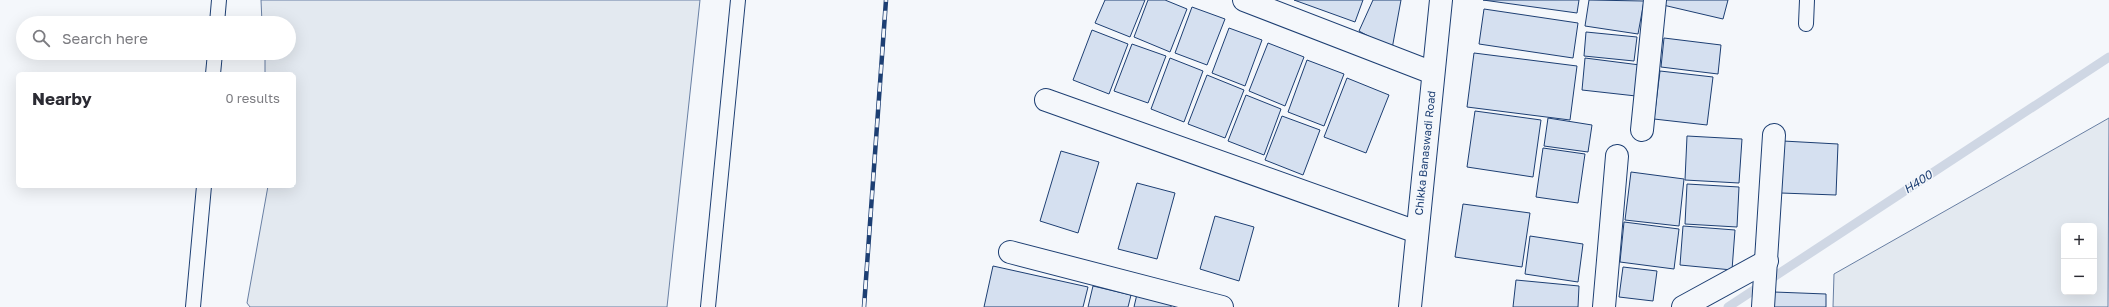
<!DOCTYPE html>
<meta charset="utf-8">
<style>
body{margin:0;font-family:"Golos Text",sans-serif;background:#f2f2f3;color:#2b2b33}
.controls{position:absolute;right:12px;bottom:12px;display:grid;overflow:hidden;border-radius:6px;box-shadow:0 4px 16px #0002}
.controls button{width:36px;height:36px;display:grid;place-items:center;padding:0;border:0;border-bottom:1px solid #e1e1e2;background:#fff;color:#2b2b33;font:20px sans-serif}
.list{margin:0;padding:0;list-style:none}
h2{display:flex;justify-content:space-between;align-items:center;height:52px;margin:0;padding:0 16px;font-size:17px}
h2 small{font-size:13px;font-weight:400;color:#7c7c81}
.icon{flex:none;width:22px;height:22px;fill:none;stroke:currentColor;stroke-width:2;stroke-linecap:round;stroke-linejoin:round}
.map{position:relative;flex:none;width:2109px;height:307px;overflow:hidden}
.search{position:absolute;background:#fff;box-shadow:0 4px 16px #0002;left:16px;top:16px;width:280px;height:44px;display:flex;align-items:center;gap:10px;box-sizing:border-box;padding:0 14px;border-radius:22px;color:#7c7c81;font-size:15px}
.panel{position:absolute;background:#fff;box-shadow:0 4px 16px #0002;left:16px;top:72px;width:280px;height:116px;border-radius:6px}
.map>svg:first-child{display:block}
</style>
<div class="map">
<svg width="2109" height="307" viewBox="0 0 2109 307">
<rect width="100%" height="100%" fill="#f4f7fb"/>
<g fill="#e3e9f0" stroke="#687fa3" fill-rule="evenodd">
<polygon points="261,0 700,0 667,307 250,307 247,303 268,186 294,186 294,74 265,74 265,53 289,53 289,23 262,23"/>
<path d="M 2109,118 L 2108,307 L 1833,307 L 1834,274 ZM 2064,226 L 2094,226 L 2094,292 L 2064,292 Z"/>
</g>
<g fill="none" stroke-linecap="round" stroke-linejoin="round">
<polyline stroke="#cfd7e4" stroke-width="9" points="1728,307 2109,57"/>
</g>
<g fill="#d5e0f0" stroke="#1d3f73">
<polygon points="1105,0 1145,0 1130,37 1095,23"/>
<polygon points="1148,0 1165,0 1187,9 1170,52 1134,37"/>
<polygon points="1294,0 1363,0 1355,22"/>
<polygon points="1373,0 1401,0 1392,49 1359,31"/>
<polygon points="1483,0 1579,0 1577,13"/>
<polygon points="1589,0 1644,1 1638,34 1585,26"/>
<polygon points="1664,0 1728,0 1723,19 1663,5"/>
<polygon points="1192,7 1225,19 1207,65 1175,53"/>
<polygon points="1484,9 1578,23 1573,58 1479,44"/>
<polygon points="1229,28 1262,40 1245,86 1212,73"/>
<polygon points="1092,30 1128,44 1109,94 1073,80"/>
<polygon points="1586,32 1637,37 1634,61 1584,56"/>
<polygon points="1664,38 1721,45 1718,74 1661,67"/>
<polygon points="1268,43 1304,57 1285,106 1249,91"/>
<polygon points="1132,44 1166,56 1148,103 1114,91"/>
<polygon points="1474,53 1577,66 1570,120 1467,107"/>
<polygon points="1170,58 1203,71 1184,122 1151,109"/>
<polygon points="1585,58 1640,65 1636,96 1582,90"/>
<polygon points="1307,60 1344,74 1324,126 1288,112"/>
<polygon points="1660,71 1713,77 1707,125 1654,119"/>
<polygon points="1207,75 1244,90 1225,138 1188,124"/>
<polygon points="1347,78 1389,95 1366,153 1324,137"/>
<polygon points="1246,95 1281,109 1264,155 1228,141"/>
<polygon points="1475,111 1541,120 1533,177 1467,167"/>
<polygon points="1282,116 1320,130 1303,175 1265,160"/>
<polygon points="1548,118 1592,125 1588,152 1544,146"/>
<polygon points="1687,136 1742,139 1739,183 1685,180"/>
<polygon points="1783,141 1838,144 1836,195 1781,193"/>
<polygon points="1543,148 1585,154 1578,203 1536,197"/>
<polygon points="1061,151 1099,162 1078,233 1040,221"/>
<polygon points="1631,172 1684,179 1679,226 1625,220"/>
<polygon points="1137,183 1175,193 1157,259 1118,249"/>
<polygon points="1687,184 1739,187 1737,227 1685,224"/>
<polygon points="1463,204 1530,213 1522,267 1455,257"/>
<polygon points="1215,216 1254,227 1239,281 1200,269"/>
<polygon points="1624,222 1679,229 1674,269 1620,262"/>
<polygon points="1683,226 1735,230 1732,270 1680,265"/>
<polygon points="1530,236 1583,244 1578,282 1525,274"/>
<polygon points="993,266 1088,287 1083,307 984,307"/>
<polygon points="1623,267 1657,271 1653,301 1619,297"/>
<polygon points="1516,280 1579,286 1578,307 1513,307"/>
<polygon points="1093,286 1131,295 1128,307 1088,307"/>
<polygon points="1774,292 1826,294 1826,307 1774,307"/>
<polygon points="1137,294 1172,302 1171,307 1134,307"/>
</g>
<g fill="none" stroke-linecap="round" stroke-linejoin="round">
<g stroke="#1d3f73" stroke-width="16">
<g id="service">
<polyline points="217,23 219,0"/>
<polyline points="1806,24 1807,0"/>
<polyline points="213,74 215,53"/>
<polyline points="193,307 204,186"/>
<polyline points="708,307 738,0"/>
</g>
</g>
<g stroke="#1d3f73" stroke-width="24">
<g id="minor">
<polyline points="1244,0 1433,73"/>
<polyline points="1046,100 1417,232"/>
<polyline points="1642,130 1655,0"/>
<polyline points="1010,252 1222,307"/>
<polyline points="1604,307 1617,156"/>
<polyline points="1683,307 1767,261"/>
<polyline points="1763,307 1774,135"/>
</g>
</g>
<g stroke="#1d3f73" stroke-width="24">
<polyline id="secondary" points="1410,307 1441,0"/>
</g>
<use href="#service" stroke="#f4f7fb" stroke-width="14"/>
<use href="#minor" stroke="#f4f7fb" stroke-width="22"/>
<use href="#secondary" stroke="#f4f7fb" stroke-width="22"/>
<g stroke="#1d3f73" stroke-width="4.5">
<polyline id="rail" points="864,307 886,0"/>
</g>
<use href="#rail" stroke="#f4f7fb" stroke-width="3" stroke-dasharray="9" stroke-linecap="butt"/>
</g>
<g text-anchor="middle" stroke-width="3" stroke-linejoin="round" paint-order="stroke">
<g font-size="11" fill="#1d3f73" stroke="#f4f7fb">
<text transform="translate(1425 153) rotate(-84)" y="4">Chikka Banaswadi Road</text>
</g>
<g font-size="12" font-style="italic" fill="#1d3f73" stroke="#f4f7fb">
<text transform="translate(1918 182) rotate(-33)" y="4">H400</text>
</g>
</g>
</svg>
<div class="controls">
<button>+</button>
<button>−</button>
</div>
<div class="search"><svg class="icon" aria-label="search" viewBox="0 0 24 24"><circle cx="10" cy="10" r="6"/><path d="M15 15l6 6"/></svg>Search here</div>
<section class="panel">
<h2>Nearby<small>0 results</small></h2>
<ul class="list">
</ul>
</section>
</div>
